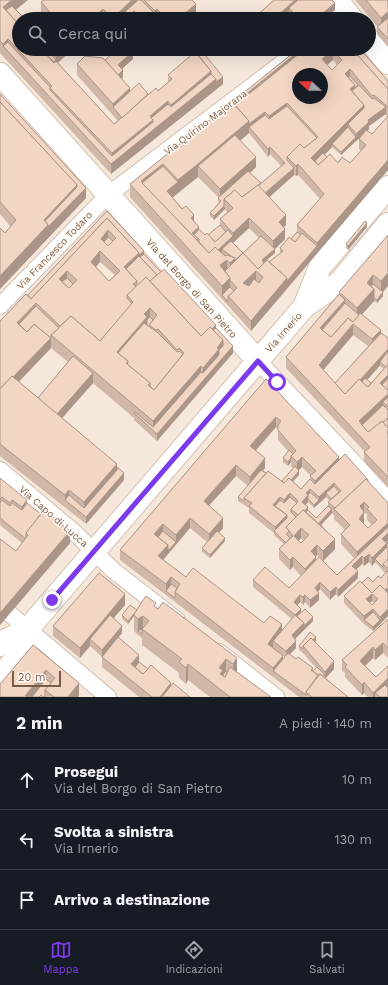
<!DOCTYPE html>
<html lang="it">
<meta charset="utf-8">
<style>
body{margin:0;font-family:"Work Sans",sans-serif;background:#20242c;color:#f1f3f6}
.compass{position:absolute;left:292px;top:68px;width:36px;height:36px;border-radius:50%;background:#171b24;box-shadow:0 4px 16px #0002;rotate:291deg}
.scale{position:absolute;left:12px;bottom:10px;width:49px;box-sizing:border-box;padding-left:4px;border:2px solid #7a5c4d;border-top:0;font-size:11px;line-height:14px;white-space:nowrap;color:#7a5c4d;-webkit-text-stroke:3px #fffaf3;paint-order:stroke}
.stop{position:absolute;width:12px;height:12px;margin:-9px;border:3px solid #7c3aed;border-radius:50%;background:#fff}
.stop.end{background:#7c3aed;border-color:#fff;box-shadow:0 1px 4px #0008}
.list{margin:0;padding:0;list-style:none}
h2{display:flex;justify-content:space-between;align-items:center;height:52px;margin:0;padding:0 16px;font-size:17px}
h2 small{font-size:13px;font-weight:400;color:#9ea1a6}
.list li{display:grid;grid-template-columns:26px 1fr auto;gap:12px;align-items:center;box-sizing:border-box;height:60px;padding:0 16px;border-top:1px solid #363941}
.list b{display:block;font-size:15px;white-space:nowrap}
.list p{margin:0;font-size:13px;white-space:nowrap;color:#9ea1a6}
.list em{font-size:13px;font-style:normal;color:#9ea1a6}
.icon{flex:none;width:22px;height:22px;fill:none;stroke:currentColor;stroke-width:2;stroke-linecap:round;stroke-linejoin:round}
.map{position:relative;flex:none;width:388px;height:697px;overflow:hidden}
.search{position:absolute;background:#171b24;box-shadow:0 4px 16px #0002;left:12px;right:12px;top:12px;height:44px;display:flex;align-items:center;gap:10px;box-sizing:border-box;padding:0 14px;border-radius:22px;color:#9ea1a6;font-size:15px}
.sheet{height:232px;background:#171b24}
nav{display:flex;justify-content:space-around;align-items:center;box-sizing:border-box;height:56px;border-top:1px solid #363941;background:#171b24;font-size:11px;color:#9ea1a6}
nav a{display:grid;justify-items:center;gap:2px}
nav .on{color:#7c3aed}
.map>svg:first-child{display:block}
</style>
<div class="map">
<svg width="388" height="697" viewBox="0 0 388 697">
<rect width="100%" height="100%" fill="#fdf6ec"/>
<path fill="#f5e8da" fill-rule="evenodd" d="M 0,0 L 388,0 L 388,697 L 0,697 ZM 19,19 L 369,19 L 369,49 L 19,49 ZM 298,74 L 322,74 L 322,98 L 298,98 Z"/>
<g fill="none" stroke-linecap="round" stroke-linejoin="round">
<g stroke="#d1beb0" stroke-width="18">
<g id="street">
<polyline points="0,306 108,195 301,49"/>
<polyline points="258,361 388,499"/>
<polyline points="0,470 75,533 114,571 177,620"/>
<polyline points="10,614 108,697"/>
<polyline points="219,652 276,697"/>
</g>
</g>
<g stroke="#d6c0b0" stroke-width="24">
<g id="secondary">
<polyline points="337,0 352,19"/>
<polyline points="369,40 388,63"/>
<polyline points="0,74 258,361"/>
<polyline points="304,307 320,267 388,187"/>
<polyline points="0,645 4,641 27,630 304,307 340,282 388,224"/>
<polyline points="0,677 20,654 27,630"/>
</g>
</g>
<use href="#street" stroke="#fff" stroke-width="16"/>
<use href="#secondary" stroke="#fff" stroke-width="22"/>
</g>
<g fill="#d1b7a8" fill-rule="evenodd">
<polygon points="0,0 16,10 19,49 73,49 58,63 114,124 118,121 77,75 77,64 105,60 112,53 108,49 131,49 133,59 122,69 123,77 122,79 130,91 148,94 158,91 168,82 168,75 223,84 111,174 0,53"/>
<polygon points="44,0 192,0 196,14 190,19 135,19 134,18 133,19 45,19 41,15 41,2"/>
<polygon points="274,0 335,10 324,19 292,19 289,15 285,19 253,19"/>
<polygon points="355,0 388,0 388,47 377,34 377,26"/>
<path d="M 305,49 L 360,49 L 388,81 L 388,170 L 251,331 L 130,197 L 130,184 L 300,50 L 300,53 ZM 333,60 L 337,65 L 332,70 L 327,65 ZM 385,114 L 388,117 L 372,134 L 367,131 L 369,129 L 369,126 ZM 249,133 L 268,157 L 270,154 L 281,166 L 261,183 L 250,173 L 256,167 L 240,140 ZM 359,138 L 359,149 L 361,151 L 350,163 L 338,163 L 327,157 L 325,155 L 332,147 L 341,155 ZM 294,175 L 296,176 L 298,175 L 320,199 L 297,225 L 297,232 L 291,239 L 280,248 L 280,253 L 269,262 L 264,263 L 263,263 L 275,253 L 275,249 L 285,239 L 284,227 L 286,225 L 269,197 ZM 198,177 L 218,197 L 218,201 L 219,203 L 210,213 L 210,216 L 214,220 L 225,209 L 227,212 L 220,219 L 220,225 L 208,235 L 205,235 L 199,229 L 194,221 L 172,197 ZM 249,228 L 259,238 L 243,253 L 233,243 Z"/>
<polygon points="0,94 86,198 0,289 5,233 11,227 0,214"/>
<path d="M 107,211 L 144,254 L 161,272 L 216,328 L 233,353 L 157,441 L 134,420 L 134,418 L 93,383 L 62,418 L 117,467 L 124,480 L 86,524 L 0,456 L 0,321 L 28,295 ZM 100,262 L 115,275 L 109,281 L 96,267 ZM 51,348 L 68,362 L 38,398 L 19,382 Z"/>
<polygon points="367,227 348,250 346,248 346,244"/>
<path d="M 388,235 L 388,286 L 383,292 L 383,296 L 377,303 L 374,301 L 362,315 L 381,333 L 388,338 L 388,488 L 364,462 L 364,452 L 365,452 L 286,368 L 286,357 L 339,294 L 339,292 ZM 353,335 L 368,346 L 335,383 L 323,370 ZM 380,366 L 384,369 L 371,383 L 367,380 Z"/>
<path d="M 266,379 L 339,460 L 368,481 L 386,542 L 387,543 L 388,542 L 388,592 L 387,592 L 388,593 L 388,616 L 373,631 L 364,624 L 344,603 L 344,596 L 362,583 L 373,582 L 381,578 L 385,573 L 375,562 L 372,566 L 369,562 L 364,566 L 362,564 L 356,570 L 358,578 L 338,597 L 336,594 L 330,600 L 320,589 L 318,591 L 319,600 L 310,608 L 305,602 L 303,605 L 300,602 L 297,605 L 301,612 L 313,621 L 295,639 L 296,648 L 290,654 L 296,659 L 313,668 L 313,671 L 316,668 L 303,653 L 299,650 L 299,646 L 316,641 L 315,642 L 334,669 L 325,678 L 348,697 L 299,697 L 166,595 L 120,560 L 120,550 ZM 276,427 L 278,429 L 278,440 L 288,451 L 283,458 L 283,462 L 288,466 L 291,462 L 291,467 L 293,468 L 282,481 L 263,471 L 265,468 L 255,450 ZM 302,467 L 311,476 L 310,479 L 301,489 L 293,482 L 299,475 L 298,470 ZM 236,476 L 248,486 L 238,497 L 238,501 L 249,508 L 249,513 L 274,533 L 274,535 L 284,544 L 279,549 L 279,559 L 290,570 L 293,567 L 301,576 L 289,588 L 253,580 L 253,587 L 292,619 L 282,630 L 264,623 L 186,577 L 163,560 L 190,528 L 207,542 L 202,548 L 202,552 L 210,558 L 225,541 L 219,533 L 223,528 L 209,505 ZM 326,497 L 330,501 L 328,502 L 328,506 L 316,518 L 308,510 L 306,505 L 308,502 L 314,508 ZM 332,513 L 334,515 L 334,519 L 345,530 L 341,534 L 341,544 L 354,558 L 337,575 L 316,560 L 316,557 L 317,555 L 323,561 L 335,549 L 321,525 ZM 364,513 L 367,514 L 367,520 L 372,525 L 368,528 L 364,523 ZM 301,538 L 303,540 L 301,543 L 299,541 ZM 372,601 L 374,603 L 372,605 L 370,603 ZM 276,651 L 285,657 L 283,660 Z"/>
<polygon points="0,478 27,503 70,543 0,625 0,540 16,551 22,543 0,525"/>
<polygon points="125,605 113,618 122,633 118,638 139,662 148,669 171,686 190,697 139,697 102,667 102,657 90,646 80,658 53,636 53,626"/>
<polygon points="156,607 237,658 237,672 271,697 210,697 188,680 186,684 179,678 179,673 142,645 142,638 138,635 134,631 134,616 128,624 122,619 122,615 137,610"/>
<polygon points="388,619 388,658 383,653 375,660 373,658 365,666 388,697 368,697 364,693 362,695 345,677 345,673 342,671 342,660"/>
<polygon points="33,645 79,696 78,697 0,697"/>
</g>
<g fill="#aa9588">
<polygon points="12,0 28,0 7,17 3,7"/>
<polygon points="132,0 140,0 125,19 113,19 113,18"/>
<polygon points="295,0 306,0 289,8 289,15 285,19 274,19"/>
<polygon points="335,3 335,10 324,19 316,19"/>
<polygon points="196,4 196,14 190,19 178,19"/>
<polygon points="103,9 103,19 92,19"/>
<polygon points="157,9 157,19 149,19 155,14 155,11"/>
<polygon points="134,11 134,18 133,19 129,19 129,16"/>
<polygon points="388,12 388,25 381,31 381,18"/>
<polygon points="8,39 8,52 3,46 3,44"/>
<polygon points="65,49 73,49 49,70 49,66 56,60 56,57"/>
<polygon points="300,50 300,63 239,112 234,104"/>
<polygon points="333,50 333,60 322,69 322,59"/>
<polygon points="133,51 133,59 118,72 118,65"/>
<polygon points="350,69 350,80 345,74"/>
<polygon points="123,70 123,77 117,83 117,76"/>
<polygon points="211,71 216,79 223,77 223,84 111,174 112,153 150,116 168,101 168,114 171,116 171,105"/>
<polygon points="355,85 355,95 350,89"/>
<polygon points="130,88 130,98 113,107 113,104"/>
<polygon points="287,103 287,113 269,126 269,116"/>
<polygon points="364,105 364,115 348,124 348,131 332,144 332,147 313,166 311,158"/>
<polygon points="386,107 386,114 369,126 369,129 341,155 341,152 356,137 356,134 368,120"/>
<polygon points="265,112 265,122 249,127 249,124"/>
<polygon points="249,121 249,133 204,172 198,166 198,177 167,202 167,191 178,182 178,180"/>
<polygon points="270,147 270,154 268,157 268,149"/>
<polygon points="256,157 256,167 220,199 220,189"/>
<polygon points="388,160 388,170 251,331 251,321 287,278 317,246 317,243"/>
<polygon points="163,164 163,176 147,190 141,181"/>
<polygon points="298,164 298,175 296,176 296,166"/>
<polygon points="294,168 294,175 264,202 264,195"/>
<polygon points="77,185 86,188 86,198 0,289 0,276 44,220"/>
<polygon points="224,206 225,209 214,220 214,216"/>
<polygon points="194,215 194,226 191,218"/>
<polygon points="286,215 286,225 279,232 279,222"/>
<polygon points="249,218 249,228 224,251 222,249 222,253 209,265 209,258 233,236 233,233"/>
<polygon points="367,223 367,227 348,250 348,246"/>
<polygon points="199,227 199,237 196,240 192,233"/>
<polygon points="285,229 285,239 273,251 275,249 275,253 262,264 262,260 273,251 273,241"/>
<polygon points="108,230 108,241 101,245 101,239"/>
<polygon points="100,251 100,262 91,272 91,262"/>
<polygon points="144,251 144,258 124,270 124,267 139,253"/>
<polygon points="235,258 235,267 230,276 230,263"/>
<polygon points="227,260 227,272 224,274 220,265"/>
<polygon points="67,271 67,281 59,286 59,279"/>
<polygon points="256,271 256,281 243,293 243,283"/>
<polygon points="388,273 388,286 381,294 381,281"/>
<polygon points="373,275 373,288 367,283"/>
<polygon points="230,278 230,291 222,295 222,286"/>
<polygon points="374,289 374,301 353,324 353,335 319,375 319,365 357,320 357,308"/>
<polygon points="383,292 383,296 377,303 377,300"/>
<polygon points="345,300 345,310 324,334 320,328"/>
<polygon points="36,304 36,314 21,329 17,323"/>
<polygon points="150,308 150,320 122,358 117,352 144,314"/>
<polygon points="216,325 216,335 201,338"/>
<polygon points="381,330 381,340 372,349 372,339"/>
<polygon points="51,338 51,348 0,401 0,391"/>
<polygon points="223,340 233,346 233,353 157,441 157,434 203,380 203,368 217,348"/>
<polygon points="388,349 388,356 380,362 380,365 361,387 345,397"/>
<polygon points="201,366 201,379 153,430 153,421"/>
<polygon points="93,373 93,383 56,425 56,415"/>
<polygon points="388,375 388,386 384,390 380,383"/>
<polygon points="388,394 388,405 383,402 383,409 360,430 359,421"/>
<polygon points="276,417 276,427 250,457 250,446"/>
<polygon points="302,457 302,467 297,472 297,462"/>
<polygon points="339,457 339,467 315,491 315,481"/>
<polygon points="265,458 265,468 250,488 250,477"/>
<polygon points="291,458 291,462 288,466 288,462"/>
<polygon points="117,464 117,477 84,515 84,502"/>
<polygon points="236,465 236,476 204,511 204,501"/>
<polygon points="299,471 299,475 284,490 284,487"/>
<polygon points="124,473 124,480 86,524 86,517"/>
<polygon points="334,483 334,490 326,493 326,497 314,508 314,505 319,500 319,497"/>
<polygon points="310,489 310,496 308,498 308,502 302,509 302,502 306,493"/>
<polygon points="69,490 69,502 65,500 65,495"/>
<polygon points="290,493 290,501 284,507 284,500"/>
<polygon points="280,497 280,504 273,509 273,505"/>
<polygon points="27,500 27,510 22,517 22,507"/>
<polygon points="364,502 364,512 360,506"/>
<polygon points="308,507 308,514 299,516"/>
<polygon points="332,509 332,513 319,527 319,523"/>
<polygon points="364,512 364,523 359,529 359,519"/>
<polygon points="287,515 287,522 275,532 275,527"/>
<polygon points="190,518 190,528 158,566 158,556 168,545 176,542 176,535"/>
<polygon points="223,518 223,528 209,544 209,534"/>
<polygon points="388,523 388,541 382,546 382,539 362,557 362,564 352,573 352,566 357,561 357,552"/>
<polygon points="163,524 163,535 156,542 154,534"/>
<polygon points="301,528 301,538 294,546 294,536"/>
<polygon points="70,531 70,543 0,625 0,613"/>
<polygon points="225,538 225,541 210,558 210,555"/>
<polygon points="335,539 335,549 323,561 323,551"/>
<polygon points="387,543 387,551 375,559 375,562 372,566 372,558"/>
<polygon points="317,545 317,555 311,562 311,551"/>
<polygon points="369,554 369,562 364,566 364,558"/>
<polygon points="293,557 293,567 290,570 290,560"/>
<polygon points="316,557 316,567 305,579 305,569"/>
<polygon points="358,571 358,578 338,597 338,590"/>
<polygon points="171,577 171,587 166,591 166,584"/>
<polygon points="320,582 320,589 315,595 315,588"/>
<polygon points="336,587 336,594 330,600 330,592"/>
<polygon points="388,588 388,592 383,595 383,591"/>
<polygon points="319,593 319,600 310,608 310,600"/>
<polygon points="125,594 125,605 93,642 90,639 90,646 80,658 80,648"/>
<polygon points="372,594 372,601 366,606 366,599"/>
<polygon points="300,595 300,602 294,609 294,602"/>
<polygon points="305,595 305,602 303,605 303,597"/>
<polygon points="301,609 301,616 297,620 295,615"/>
<polygon points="373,609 373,616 364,620 364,624 364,616"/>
<polygon points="388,609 388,616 380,624 380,617"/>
<polygon points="137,610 134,616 128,624 128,621"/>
<polygon points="143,616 143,630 138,631 138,619"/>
<polygon points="313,617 313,621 292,642 292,635 304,623"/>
<polygon points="380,620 380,624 373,631 373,627"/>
<polygon points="282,624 282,635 273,641 273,648 268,655 268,644"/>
<polygon points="122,626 122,633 102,657 102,650"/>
<polygon points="316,637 316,641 307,650 305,648"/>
<polygon points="296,641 296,648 286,658 286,651"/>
<polygon points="383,643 383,653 375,660 375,650"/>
<polygon points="373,647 373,658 360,671 360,661"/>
<polygon points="139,655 139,666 131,671 131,664"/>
<polygon points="283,656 283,666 273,671 273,668"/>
<polygon points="237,658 237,674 233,676 233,664"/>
<polygon points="226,659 226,674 223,686 219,668"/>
<polygon points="334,661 334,669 325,679 325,672"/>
<polygon points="188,664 188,680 186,684 186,668"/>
<polygon points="46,670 46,683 35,697 25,697"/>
<polygon points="388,678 388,689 375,693 375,697 373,697 373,693"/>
<polygon points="364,682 364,693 362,695 362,685"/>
<polygon points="79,683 79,696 78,697 68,697"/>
<polygon points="171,683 171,693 168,697 160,697"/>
</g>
<g fill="#f3d5c3" stroke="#aa9588" fill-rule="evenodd">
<polygon points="0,0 12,0 3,7 19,25 19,49 41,49 54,63 56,61 114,124 156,88 158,91 172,79 168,75 195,52 211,71 171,105 168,101 150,116 153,120 112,153 50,88 52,86 8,39 3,44 0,41"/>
<polygon points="44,0 132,0 113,18 103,9 92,19 56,19 41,2"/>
<polygon points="138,0 141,0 155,14 149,19 139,19 141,17 134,11 129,16 131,19 117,19"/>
<polygon points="144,0 192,0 196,4 178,19 166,19 157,9 155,11"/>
<polygon points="274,0 295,0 274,19 253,19"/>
<polygon points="298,0 332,0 335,3 316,19 298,19 289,8"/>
<polygon points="366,0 388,0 388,12 381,18"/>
<polygon points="12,6 25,19 19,19 19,25 6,10"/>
<polygon points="103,15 108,19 98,19"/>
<polygon points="388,18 388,39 377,27"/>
<polygon points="8,42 50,87 50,90 112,156 153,122 153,120 151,118 168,104 171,107 211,74 216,79 111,164 3,46"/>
<polygon points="41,49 46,49 56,60 54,62"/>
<polygon points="49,49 65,49 56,57"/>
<polygon points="115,49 131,49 133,51 118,65 123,70 118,75 105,60 116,50"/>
<polygon points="298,49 299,49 300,50 234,104 249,121 198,164 178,180 163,164 141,181 209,253 215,247 225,256 227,255 235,258 230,263 227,260 220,265 230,278 222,286 130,184"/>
<polygon points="305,49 312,49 303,56 300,53"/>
<path d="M 312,49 L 352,49 L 388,89 L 388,107 L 374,95 L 372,96 L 350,69 L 345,74 L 355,85 L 350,89 L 364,105 L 311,158 L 318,165 L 330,154 L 338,163 L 342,157 L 350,163 L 366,145 L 359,139 L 366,130 L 372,134 L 388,116 L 388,160 L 317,243 L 297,225 L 324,194 L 298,164 L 296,166 L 287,157 L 300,144 L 304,148 L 318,137 L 287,103 L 269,116 L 265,112 L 249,124 L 249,121 L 235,105 L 300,53 L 303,56 ZM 333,50 L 342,60 L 332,70 L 322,59 ZM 298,74 L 322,74 L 322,98 L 298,98 Z"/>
<polygon points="352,49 360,49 388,81 388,89"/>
<polygon points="202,51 223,77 216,82 216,79 211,74 211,71 198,55"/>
<polygon points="85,56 103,58 130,88 113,104 77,64"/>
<polygon points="350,76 358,85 355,88 355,85 348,77"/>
<polygon points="139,83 148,94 122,118 113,107"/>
<polygon points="359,85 372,99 374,98 386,107 368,120 369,122 356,134 348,124 364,108 364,105 352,91"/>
<polygon points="0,94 86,188 48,227 48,225 45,221 77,187 77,185 0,102"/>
<polygon points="0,102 77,185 44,220 48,225 0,276 0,228 5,233 16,220 0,202"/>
<polygon points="287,106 317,138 304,148 300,144 287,157 287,160 294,168 265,193 258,186 285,163 270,147 268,149 249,127 265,115 269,119"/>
<polygon points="348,127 356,137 341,152 332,144"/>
<polygon points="235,135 256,157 220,189 198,166"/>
<polygon points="323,153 327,157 318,165 315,161"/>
<polygon points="163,166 178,182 167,191 182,209 186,206 194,215 191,218 199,227 192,233 199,239 197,240 142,183"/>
<polygon points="248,171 261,183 242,197 235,190 224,199 224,206 214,216 210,213 221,201 218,198"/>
<polygon points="258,185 286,215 279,222 285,229 273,241 249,218 233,233 220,219 233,208 224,199 235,190 242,197"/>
<polygon points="107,211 144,251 139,255 139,253 107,218 31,299 28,295"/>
<path d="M 107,218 L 139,253 L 124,267 L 137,281 L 133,284 L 136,287 L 127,295 L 127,298 L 132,304 L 100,341 L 71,316 L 60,326 L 36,303 L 17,323 L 27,332 L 34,324 L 51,338 L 13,377 L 12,376 L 0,389 L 0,321 L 26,294 L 31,299 ZM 108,230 L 116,238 L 108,246 L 101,239 ZM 100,251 L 120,271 L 109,281 L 91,262 ZM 67,271 L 77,280 L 69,288 L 59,279 Z"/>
<polygon points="365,221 367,223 348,246 346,244"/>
<polygon points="220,225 226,232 215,242 208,235"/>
<polygon points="199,229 205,235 207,233 215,242 228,230 233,236 218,250 215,247 209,253 199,242 199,239 194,235"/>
<polygon points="297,232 301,235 295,242 291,239"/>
<polygon points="302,233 317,246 287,281 287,278 269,262 283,251 280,248 289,237 295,242"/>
<polygon points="388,235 388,273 381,281 373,275 367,283 374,289 357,308 339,292"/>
<polygon points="261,236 275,249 262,260 264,263 258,269 243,253 235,260 235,258 231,256 222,249 231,241 243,253"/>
<polygon points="108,237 113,241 108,246 104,242"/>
<path d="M 243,253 L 258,269 L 267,260 L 287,278 L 251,321 L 228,296 L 237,288 L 230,280 L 230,278 L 225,271 ZM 256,271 L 263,277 L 259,283 L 254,279 L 249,286 L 243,283 Z"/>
<polygon points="144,254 161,272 157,275 140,257"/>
<polygon points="139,256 157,275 150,281 146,277 136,287 135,285 137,284 137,281 126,269"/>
<polygon points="164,269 216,325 212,329 210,327 201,336 150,281"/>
<path d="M 146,277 L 201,336 L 210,327 L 223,340 L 217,348 L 219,349 L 203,368 L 201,366 L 153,421 L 51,335 L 71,316 L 100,341 L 133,302 L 127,295 ZM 150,308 L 157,315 L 149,325 L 156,330 L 158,329 L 177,350 L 179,348 L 184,353 L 154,390 L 148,385 L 150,383 L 126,363 L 128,361 L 117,352 L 147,317 L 144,314 Z"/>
<polygon points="67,278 73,284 69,288 62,282"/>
<polygon points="373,284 383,292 377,300 374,298 374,289 371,286"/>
<polygon points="230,287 234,291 228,296 228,302 222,295"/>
<polygon points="339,294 345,300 320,328 331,337 348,318 353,322 360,313 381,330 372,339 353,324 319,365 345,394 359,379 368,387 388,364 388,375 380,383 388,390 388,394 359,421 368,432 382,421 388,428 388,431 387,432 388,434 388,477 364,452 370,447 286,357"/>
<polygon points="345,303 359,315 353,322 348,318 331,337 322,330"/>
<polygon points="36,306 59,328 51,335 51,338 34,324 27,332 19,324"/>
<polygon points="150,317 153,320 149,325 149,327 147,325 147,320"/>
<polygon points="144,323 157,332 177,352 179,351 183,354 154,390 150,386 150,383 127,364 128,363 128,361 118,353"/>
<polygon points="216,328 233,346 157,434 134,413 135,412 153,427 201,372 203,373 219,355 219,350 223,346 223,340 213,330"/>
<polygon points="381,333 388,338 388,349 360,380 359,379 345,394 335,383"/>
<polygon points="388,351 388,364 386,367 380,362"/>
<polygon points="73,356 93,373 57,414 38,398"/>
<polygon points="12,376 117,464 84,502 69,490 65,495 0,444 0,389"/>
<polygon points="365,378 371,383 368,387 362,382"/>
<polygon points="388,378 388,390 382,385"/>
<polygon points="266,379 339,457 315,481 310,476 316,471 302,457 297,462 291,456 296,451 278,430 278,425 281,421 276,417 250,446 265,458 250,477 236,465 204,501 223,518 209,534 190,518 176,535 163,524 154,534 168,545 158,556 186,577 193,568 264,623 270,616 282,624 268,644 283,656 273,668 175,592 180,584 171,577 166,584 120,550"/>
<polygon points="388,397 388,407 383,402"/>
<polygon points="383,405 388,410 388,418 383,422 382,421 368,432 362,425"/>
<polygon points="388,418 388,428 383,422"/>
<polygon points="289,450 293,454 291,456 291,458 288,462 283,458"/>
<polygon points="345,454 368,480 368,481 366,479 335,508 328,502 341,491 334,483 319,497 310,489 306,493 308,495 302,502 308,507 305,511 303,510 298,515 291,509 298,501 290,493 284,500 280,497 273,505 287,515 275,527 249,506 252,503 244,498 268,471 284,483 289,478 301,489 310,479 315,484"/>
<polygon points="295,466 299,471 291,480 289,478 284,483 282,481"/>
<polygon points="117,467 124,473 86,517 65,500 69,495 84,508 117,470"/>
<polygon points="261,470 266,473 244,498 244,501 238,497"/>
<polygon points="0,478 27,500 22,507 12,500 10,503 2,497 0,500"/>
<path d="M 366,479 L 388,503 L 388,523 L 357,552 L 341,534 L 350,525 L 334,509 ZM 364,502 L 369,507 L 367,509 L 377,520 L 368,528 L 359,519 L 364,512 L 360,506 Z"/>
<polygon points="334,486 339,492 331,499 326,493"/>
<polygon points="310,492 319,500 314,505 308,499 308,495"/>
<polygon points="290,497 297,503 291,509 291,512 296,517 286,527 289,531 286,534 290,538 286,543 274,531 287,518 287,515 275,506 280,500 284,503"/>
<polygon points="2,500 10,506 12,503 22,510 27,503 41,514 26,533 26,539 0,518 0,503"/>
<polygon points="328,506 332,509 319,523 326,531 306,512 308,510 316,518"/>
<polygon points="44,510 70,531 0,613 0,539 16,551 28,535 26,533"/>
<path d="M 303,510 L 335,539 L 323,551 L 317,545 L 311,551 L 316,557 L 305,569 L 293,557 L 290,560 L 279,549 L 293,536 L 286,527 ZM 301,528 L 309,535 L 301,543 L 294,536 Z"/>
<polygon points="388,527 388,533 382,539 387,543 388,542 388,544 387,543 372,558 369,554 364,558 362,556 352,566 358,571 338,590 336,587 330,592 320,582 315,588 319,593 310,600 305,595 303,597 300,595 294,602 301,609 295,615 253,580 265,567 289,588 319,557 337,575"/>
<polygon points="163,531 176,542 168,551 168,545 158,537"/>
<polygon points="217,531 225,538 210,555 202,548"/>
<polygon points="387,547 388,548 388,559 383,564 383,567 375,559"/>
<polygon points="388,559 388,569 383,564"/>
<polygon points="387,571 388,572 388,588 385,590 380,585 372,593 362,583 368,577 373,582 378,576 381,578"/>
<polygon points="99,573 125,594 80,648 53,626"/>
<path d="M 360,581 L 372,593 L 380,585 L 388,593 L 388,609 L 380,617 L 373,609 L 364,616 L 344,596 ZM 372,594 L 378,599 L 372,605 L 366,599 Z"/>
<polygon points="171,584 177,588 175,592 175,598 166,591"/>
<polygon points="146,596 156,603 154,606 158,609 163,602 237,658 233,664 226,659 219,668 223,670 220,674 225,677 230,667 271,697 230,697 188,664 186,668 179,662 182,659 142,629 149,621 143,616 138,619 134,615 135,612"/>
<polygon points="130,605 137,610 128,621 122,615"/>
<polygon points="305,609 313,617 304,626 304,623 297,616"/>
<polygon points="373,612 380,620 373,627 364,620"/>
<polygon points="110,615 122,626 102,650 90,639"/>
<polygon points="295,615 304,623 292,635 296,641 286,651 273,641"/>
<polygon points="388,619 388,648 383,643 375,650 373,647 360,661 376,677 388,666 388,678 373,693 364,682 362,685 345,667 347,665 342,660"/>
<polygon points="143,628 142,629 142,634 138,631"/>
<polygon points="310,632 316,637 313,640 311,638 303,646 303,649 299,646"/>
<polygon points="118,637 139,655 131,664 143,674 151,665 171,683 160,697 152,697 102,657"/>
<polygon points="311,638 334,661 325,672 303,646"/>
<polygon points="33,645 79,683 68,697 54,697 45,690 55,678 46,670 25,696 26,697 0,697 0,684"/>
<polygon points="288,653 296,659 298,657 313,668 311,670 318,675 306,692 306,695 273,671"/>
<polygon points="139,662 148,669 143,674 135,667"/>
<polygon points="317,667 325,675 323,676 320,674 318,675 313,671"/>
<polygon points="226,671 227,672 225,677 223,676 223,675"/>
<polygon points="320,674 348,697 312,697 306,692"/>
<polygon points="46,679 51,683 45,690 45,697 43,697 41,695 39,697 32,697"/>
<polygon points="173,683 190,697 162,697"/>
<polygon points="385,685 388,688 388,697 380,697 375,693"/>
</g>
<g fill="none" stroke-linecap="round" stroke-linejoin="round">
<polyline stroke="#7c3aed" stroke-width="5" points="52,600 258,361 277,382"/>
</g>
<g text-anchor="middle" stroke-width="3" stroke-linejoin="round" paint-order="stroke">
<g font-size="10" fill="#7a5c4d" stroke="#fffaf3">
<text transform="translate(205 122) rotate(-37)" y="4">Via Quirino Majorana</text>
<text transform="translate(54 250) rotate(-46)" y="4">Via Francesco Todaro</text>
<text transform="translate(192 288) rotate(48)" y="4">Via del Borgo di San Pietro</text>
<text transform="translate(283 332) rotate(-49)" y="4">Via Irnerio</text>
<text transform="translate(54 516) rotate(41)" y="4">Via Capo di Lucca</text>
</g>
</g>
</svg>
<svg class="compass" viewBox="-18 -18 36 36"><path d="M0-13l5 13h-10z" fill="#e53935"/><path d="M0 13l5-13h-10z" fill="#9ea1a6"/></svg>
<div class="scale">20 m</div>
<div class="stop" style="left:277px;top:382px"></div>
<div class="stop end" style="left:52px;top:600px"></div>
<div class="search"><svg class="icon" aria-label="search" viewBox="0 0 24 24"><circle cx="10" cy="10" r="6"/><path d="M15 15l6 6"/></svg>Cerca qui</div>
</div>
<section class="sheet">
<h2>2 min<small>A piedi · 140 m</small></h2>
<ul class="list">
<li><svg class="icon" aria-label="ahead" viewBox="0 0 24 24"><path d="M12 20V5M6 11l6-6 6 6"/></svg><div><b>Prosegui</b><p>Via del Borgo di San Pietro</p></div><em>10 m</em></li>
<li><svg class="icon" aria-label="left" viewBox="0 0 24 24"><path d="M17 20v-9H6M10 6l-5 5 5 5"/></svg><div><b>Svolta a sinistra</b><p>Via Irnerio</p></div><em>130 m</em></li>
<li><svg class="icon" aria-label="arrive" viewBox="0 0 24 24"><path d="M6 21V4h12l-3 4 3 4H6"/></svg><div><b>Arrivo a destinazione</b></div></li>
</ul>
</section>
<nav>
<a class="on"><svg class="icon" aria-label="map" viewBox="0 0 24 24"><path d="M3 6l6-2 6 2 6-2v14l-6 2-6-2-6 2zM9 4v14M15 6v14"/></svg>Mappa</a>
<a><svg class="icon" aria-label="directions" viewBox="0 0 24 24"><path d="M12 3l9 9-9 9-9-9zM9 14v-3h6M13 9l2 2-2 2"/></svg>Indicazioni</a>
<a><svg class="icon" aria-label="saved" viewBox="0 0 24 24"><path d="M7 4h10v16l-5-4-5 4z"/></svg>Salvati</a>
</nav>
